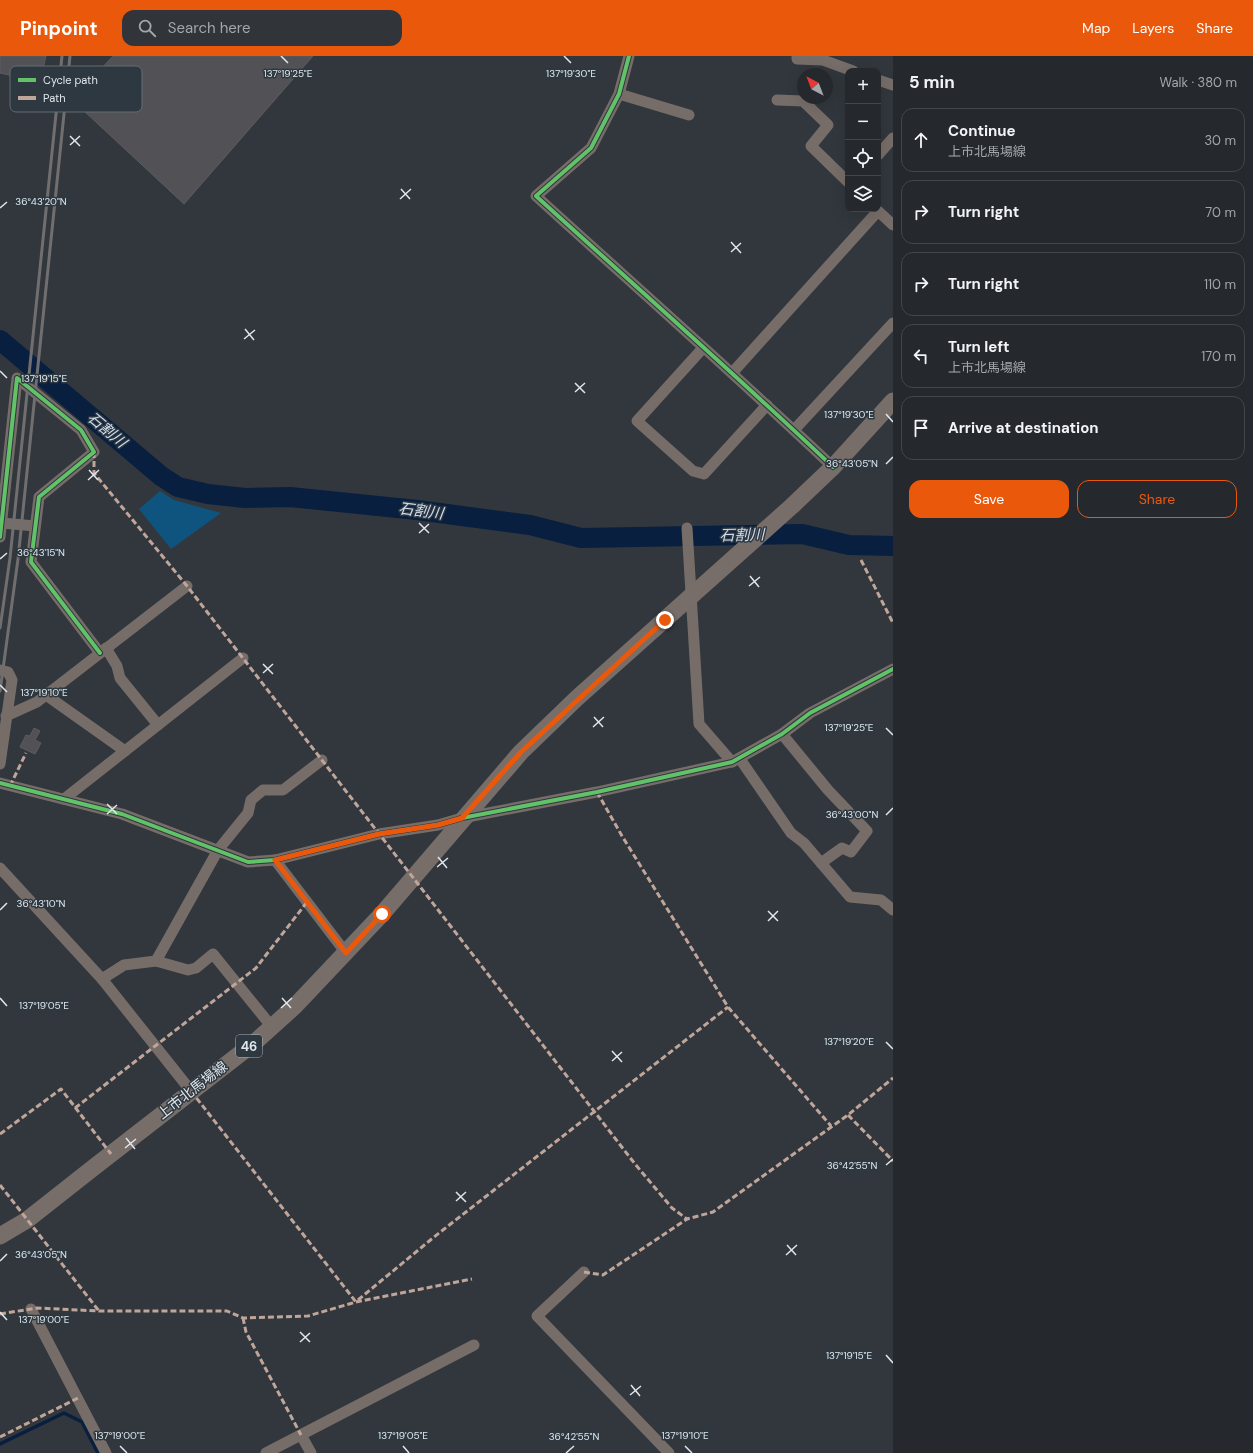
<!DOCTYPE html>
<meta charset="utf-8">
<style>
body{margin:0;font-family:"DM Sans","Noto Sans JP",sans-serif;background:#313539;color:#f1f3f6}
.controls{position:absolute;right:12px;top:12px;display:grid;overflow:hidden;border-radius:8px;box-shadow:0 4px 16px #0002}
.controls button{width:36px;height:36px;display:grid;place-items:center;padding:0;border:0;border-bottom:1px solid #424549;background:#25292d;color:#f1f3f6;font:20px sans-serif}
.compass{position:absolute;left:797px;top:12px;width:36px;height:36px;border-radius:50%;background:#25292d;box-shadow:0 4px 16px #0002;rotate:318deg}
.stop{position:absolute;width:12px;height:12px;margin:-9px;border:3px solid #ea580c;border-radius:50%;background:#fff}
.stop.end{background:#ea580c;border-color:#fff;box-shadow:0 1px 4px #0008}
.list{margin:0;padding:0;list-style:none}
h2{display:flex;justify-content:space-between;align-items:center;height:52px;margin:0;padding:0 16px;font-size:17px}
h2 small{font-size:13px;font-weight:400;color:#a3a6aa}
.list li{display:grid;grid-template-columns:26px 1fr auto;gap:12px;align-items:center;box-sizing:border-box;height:64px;margin:0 8px 8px;padding:0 8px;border:1px solid #424549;border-radius:12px}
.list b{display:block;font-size:15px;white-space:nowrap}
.list p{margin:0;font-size:13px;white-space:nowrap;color:#a3a6aa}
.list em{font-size:13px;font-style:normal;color:#a3a6aa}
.actions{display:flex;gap:8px;padding:12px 16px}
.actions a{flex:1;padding:9px 0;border:1px solid #ea580c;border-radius:12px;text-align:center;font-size:14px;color:#ea580c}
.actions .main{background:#ea580c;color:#fff}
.icon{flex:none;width:22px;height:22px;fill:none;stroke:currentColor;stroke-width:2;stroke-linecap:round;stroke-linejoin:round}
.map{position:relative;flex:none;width:893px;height:1397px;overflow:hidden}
header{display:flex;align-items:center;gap:24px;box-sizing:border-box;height:56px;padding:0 20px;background:#ea580c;color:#fff}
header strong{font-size:19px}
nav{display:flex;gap:22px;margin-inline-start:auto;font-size:14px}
.search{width:280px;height:36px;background:#313539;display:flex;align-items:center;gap:10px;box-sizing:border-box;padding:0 14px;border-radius:12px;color:#a3a6aa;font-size:15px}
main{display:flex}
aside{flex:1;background:#25292d}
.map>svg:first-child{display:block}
</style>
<header>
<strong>Pinpoint</strong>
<div class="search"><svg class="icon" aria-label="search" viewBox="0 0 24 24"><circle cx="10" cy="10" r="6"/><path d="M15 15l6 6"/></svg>Search here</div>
<nav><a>Map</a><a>Layers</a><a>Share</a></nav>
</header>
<main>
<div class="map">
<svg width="893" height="1397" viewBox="0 0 893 1397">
<rect width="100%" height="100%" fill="#31373c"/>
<polygon fill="#0f547f" points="160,435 174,444 221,457 171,493 139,453"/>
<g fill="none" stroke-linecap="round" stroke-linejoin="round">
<polyline stroke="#081f3f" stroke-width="3.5" points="0,1388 64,1357 82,1366 98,1397"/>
<polyline stroke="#081f3f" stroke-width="20" points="0,284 161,420 178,431 208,438 245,442 290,441 417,454 530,469 581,482 802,478 849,489 893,490"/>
</g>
<g fill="#525256" stroke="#5c5c60">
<polygon points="0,0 46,0 40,26 0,17"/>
<polygon points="113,0 313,0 184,148 83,54 88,27"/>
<polygon points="34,672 40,675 35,684 41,687 35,698 20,691 26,679 30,680"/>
</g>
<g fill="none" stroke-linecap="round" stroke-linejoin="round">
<g stroke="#776d68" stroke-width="11">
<path d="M 629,0 L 619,38 L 591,92 L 536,140 C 635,230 736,319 833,411"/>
<polyline points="797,0 797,3 823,4 853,15"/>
<polyline points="878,24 893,29"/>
<polyline points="619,38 689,59"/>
<polyline points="777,44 803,45 828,69 811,90 848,126"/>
<polyline points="878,99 893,82"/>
<polyline points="703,292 637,365 693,415 704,418 767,349"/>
<polyline points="733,316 878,155 893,169"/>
<polyline points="794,374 893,267"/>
<polyline points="2,467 35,470"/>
<polyline points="687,472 699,668 732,706"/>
<polyline points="0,481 17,322 81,374 94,396 39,441 31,506 100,597"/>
<polyline points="106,592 117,610 120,622 158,669"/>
<polyline points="0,614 8,616 12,624 0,708"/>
<polyline points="46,639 125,695"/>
<polyline points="6,660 37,646 187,530"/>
<polyline points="782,678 828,734 867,775 851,796 842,792 821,807"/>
<polyline points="740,703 791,777 804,787 850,841 881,844 893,854"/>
<polyline points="0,727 122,758 248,806 275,804 379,778 438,769 462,762 597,736 732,706 782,678 810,657 893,613"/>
<polyline points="64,743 243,602"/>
<polyline points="275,804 346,897"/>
<polyline points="0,812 102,923 191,1035"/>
<polyline points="102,923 124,909 156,905"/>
<polyline points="272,971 213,898 196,912 188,914 156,905 218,794 248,757 251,744 263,734 283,734 322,704"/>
<polyline points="584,1216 537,1260 669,1397"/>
<polyline points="31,1253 106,1397"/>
<polyline points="301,1379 311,1397"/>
<polyline points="266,1397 474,1289"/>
</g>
<polyline stroke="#776e69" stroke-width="17" points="0,1180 27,1164 93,1112 254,987 295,950 382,858 521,696 577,642 792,450 833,411 893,345"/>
<g stroke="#716e6f" stroke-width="3">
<polyline points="0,572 10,502 62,0"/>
<polyline points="0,635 18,503 70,0"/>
</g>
<g stroke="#c0a59a" stroke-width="3" stroke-dasharray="6 3" stroke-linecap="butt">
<polyline points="94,396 94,417 187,530 635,1108 672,1152 687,1163"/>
<polyline points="861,504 893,567"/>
<polyline points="10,730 26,697"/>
<polyline points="597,736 622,780 728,951 831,1070"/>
<polyline points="191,1035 356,1246"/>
<polyline points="75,1052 256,912 307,846"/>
<polyline points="848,1059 893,1105"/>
<polyline points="0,1078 61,1033 111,1098"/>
<polyline points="0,1129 99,1255"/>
<polyline points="584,1216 603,1219 687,1163 713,1156 848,1059 893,1022"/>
<polyline points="358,1244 434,1181 728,951"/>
<polyline points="0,1258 37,1252 99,1255 227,1255 243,1262 308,1260 356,1246 472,1223"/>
<polyline points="243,1262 246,1276 301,1379"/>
<polyline points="0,1381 78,1342"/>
</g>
<g stroke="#2d3840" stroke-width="6">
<g id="cycleway">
<path d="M 629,0 L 619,38 L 591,92 L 536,140 C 635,230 736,319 833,411"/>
<polyline points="0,481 17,322 81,374 94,396 39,441 31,506 100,597"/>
<polyline points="0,727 122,758 248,806 275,804 379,778 438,769 462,762 597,736 732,706 782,678 810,657 893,613"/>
</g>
</g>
<use href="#cycleway" stroke="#61c268" stroke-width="4"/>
</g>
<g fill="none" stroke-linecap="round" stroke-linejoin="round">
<polyline stroke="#ea580c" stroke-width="5" points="382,858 346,897 275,804 379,778 438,769 462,762 521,696 665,564"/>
</g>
<path fill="none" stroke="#e0e6ec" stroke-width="1.5" d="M 281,0 L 288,7M 564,0 L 571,7M 70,80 L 80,90M 70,89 L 80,80M 401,133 L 410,143M 400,143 L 411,133M 0,152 L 7,146M 731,186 L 741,197M 731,196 L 741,187M 245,273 L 254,284M 244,283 L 255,274M 0,315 L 7,322M 575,327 L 585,337M 575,336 L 585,327M 886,358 L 893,366M 886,408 L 893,401M 89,414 L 98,424M 88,424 L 99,414M 419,467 L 429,477M 419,477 L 429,468M 0,503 L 7,497M 750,520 L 759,531M 749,530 L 760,521M 263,608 L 273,618M 263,617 L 273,608M 0,629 L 7,636M 594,661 L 603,671M 593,671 L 604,661M 886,672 L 893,679M 107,748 L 117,758M 107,758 L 117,749M 886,759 L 893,752M 438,801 L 447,812M 437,811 L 448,802M 0,854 L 7,847M 768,855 L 778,865M 768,865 L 778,855M 0,942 L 7,950M 282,942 L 291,952M 281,952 L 292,942M 886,986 L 893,993M 612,995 L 622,1006M 612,1005 L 622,996M 126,1082 L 135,1093M 125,1092 L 136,1083M 886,1109 L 893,1103M 456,1136 L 466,1146M 456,1145 L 466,1136M 787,1189 L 796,1199M 786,1199 L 797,1189M 0,1205 L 7,1198M 0,1256 L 7,1264M 300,1276 L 310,1286M 300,1286 L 310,1277M 886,1299 L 893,1307M 631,1329 L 640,1340M 630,1339 L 641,1330M 120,1390 L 127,1397M 403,1390 L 409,1397M 685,1390 L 692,1397M 566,1397 L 574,1390"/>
<g text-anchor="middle" stroke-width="3" stroke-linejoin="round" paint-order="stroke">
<rect fill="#2d3840" stroke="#aab2b8" stroke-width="1" x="236" y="979" width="26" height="22" rx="3"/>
<g font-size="13" font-weight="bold" fill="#e0e6ec">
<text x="249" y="995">46</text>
</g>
<g font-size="14" fill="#e0e6ec" stroke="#2d3840">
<text transform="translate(192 1034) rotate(-38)" y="5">上市北馬場線</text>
</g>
<g font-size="15" font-style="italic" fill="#d0def1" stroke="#2d3840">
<text transform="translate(107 374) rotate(40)" y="5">石割川</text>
<text transform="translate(421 455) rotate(7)" y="5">石割川</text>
<text transform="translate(742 479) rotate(-1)" y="5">石割川</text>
</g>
</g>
<rect x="10" y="10" width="132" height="46" rx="6" fill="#2d3840" stroke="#636c74" stroke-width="1"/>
<rect x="18" y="22" width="18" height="4" fill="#61c268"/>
<rect x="18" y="40" width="18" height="4" fill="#c0a59a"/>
<g font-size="11" fill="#e0e6ec">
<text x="43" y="28">Cycle path</text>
<text x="43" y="46">Path</text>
</g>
<g font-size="10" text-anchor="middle" fill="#e0e6ec" stroke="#2d3840" stroke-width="3" stroke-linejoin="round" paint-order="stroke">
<text x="288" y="21">137°19'25"E</text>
<text x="571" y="21">137°19'30"E</text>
<text x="41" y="149">36°43'20"N</text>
<text x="44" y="326">137°19'15"E</text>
<text x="849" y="362">137°19'30"E</text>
<text x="852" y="411">36°43'05"N</text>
<text x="41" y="500">36°43'15"N</text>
<text x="44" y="640">137°19'10"E</text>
<text x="849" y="675">137°19'25"E</text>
<text x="852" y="762">36°43'00"N</text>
<text x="41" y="851">36°43'10"N</text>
<text x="44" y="953">137°19'05"E</text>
<text x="849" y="989">137°19'20"E</text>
<text x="852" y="1113">36°42'55"N</text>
<text x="41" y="1202">36°43'05"N</text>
<text x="44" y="1267">137°19'00"E</text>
<text x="849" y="1303">137°19'15"E</text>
<text x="120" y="1383">137°19'00"E</text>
<text x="403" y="1383">137°19'05"E</text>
<text x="685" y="1383">137°19'10"E</text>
<text x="574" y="1384">36°42'55"N</text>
</g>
</svg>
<div class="controls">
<button>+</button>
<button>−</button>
<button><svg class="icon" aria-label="locate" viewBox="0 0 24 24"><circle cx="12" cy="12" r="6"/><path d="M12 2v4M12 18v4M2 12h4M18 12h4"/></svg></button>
<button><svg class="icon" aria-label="layers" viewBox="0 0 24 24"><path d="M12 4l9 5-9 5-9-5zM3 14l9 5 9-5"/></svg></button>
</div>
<svg class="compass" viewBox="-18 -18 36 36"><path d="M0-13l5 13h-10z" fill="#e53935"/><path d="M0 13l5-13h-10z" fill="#a3a6aa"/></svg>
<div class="stop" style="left:382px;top:858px"></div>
<div class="stop end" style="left:665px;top:564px"></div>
</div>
<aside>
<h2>5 min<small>Walk · 380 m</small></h2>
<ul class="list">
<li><svg class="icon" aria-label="ahead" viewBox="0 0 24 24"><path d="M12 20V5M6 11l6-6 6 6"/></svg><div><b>Continue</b><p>上市北馬場線</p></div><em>30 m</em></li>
<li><svg class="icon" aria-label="right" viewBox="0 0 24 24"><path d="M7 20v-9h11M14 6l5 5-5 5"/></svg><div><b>Turn right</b></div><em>70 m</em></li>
<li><svg class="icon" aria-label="right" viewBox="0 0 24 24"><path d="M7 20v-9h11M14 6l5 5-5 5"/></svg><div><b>Turn right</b></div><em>110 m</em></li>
<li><svg class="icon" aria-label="left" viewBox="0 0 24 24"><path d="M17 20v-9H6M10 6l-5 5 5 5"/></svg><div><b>Turn left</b><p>上市北馬場線</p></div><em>170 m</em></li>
<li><svg class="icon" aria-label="arrive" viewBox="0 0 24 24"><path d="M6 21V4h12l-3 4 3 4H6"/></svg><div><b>Arrive at destination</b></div></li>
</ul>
<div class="actions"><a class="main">Save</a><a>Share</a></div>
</aside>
</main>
